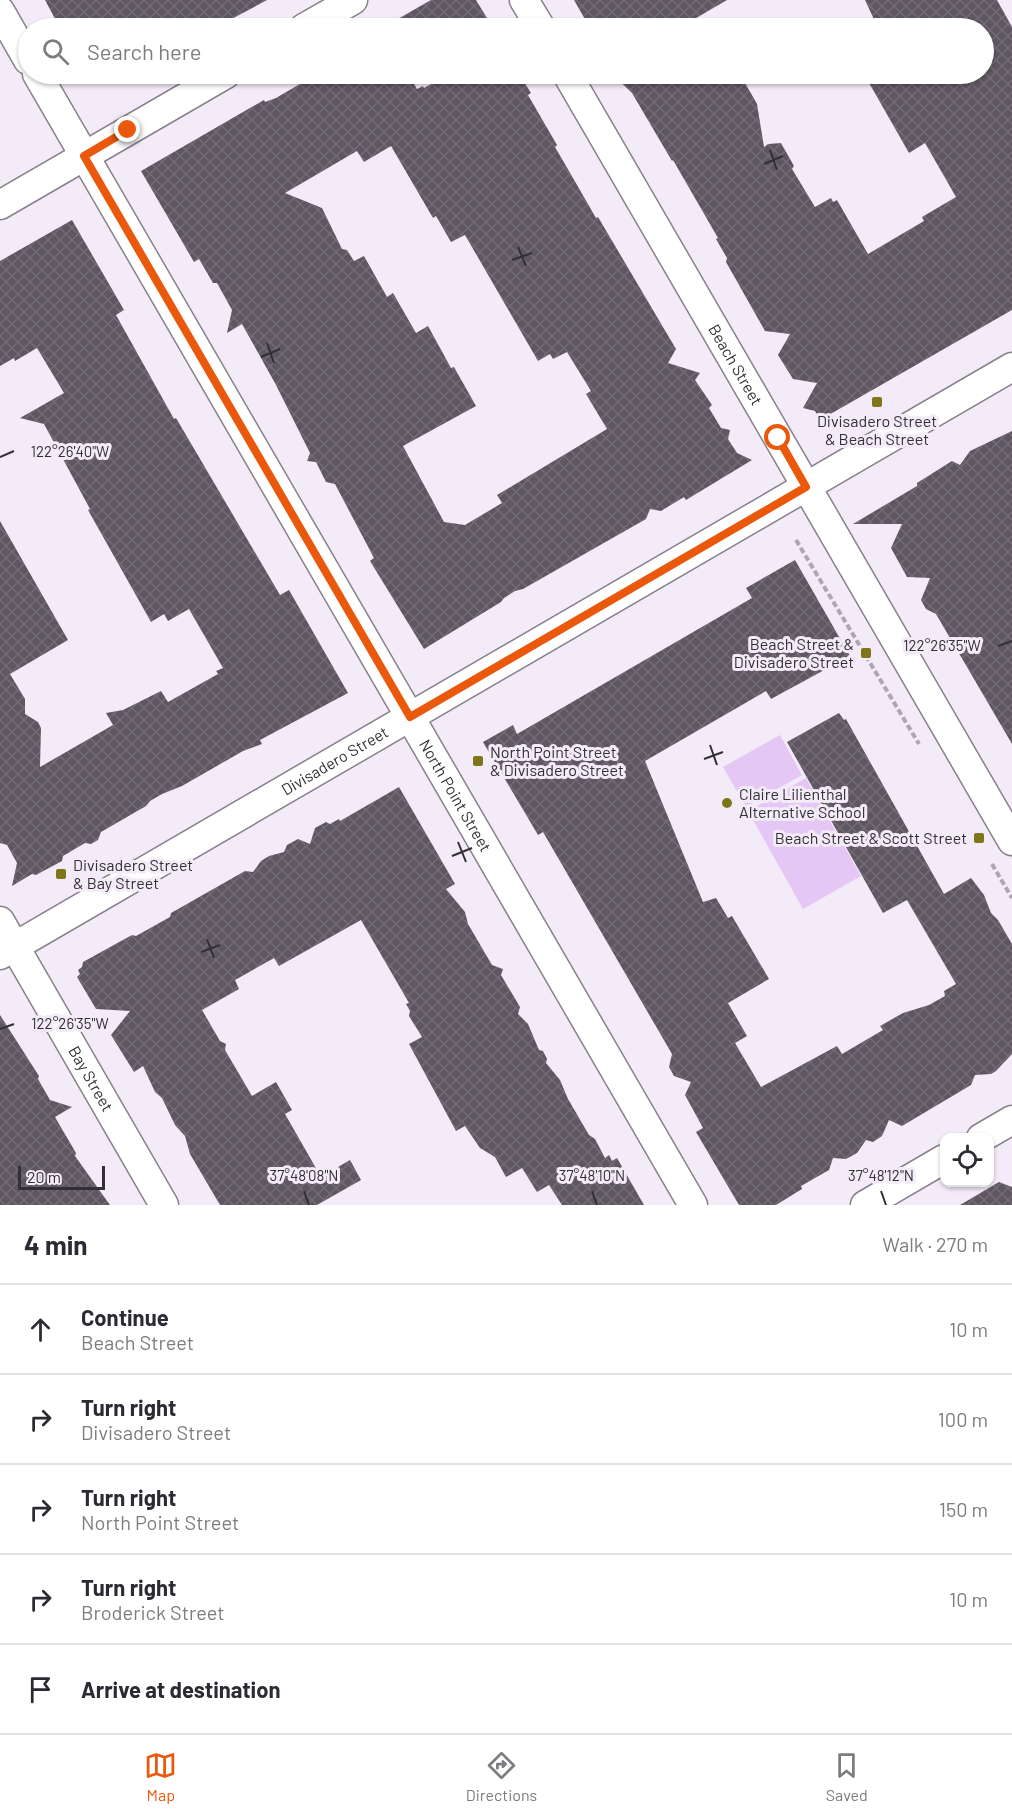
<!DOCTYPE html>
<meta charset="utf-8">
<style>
body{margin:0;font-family:Barlow,sans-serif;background:#f2f2f3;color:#2b2b33}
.controls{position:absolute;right:18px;bottom:18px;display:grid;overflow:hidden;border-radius:12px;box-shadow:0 2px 4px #0004}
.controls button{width:54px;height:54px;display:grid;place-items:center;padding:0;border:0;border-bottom:2px solid #e1e1e2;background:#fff;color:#2b2b33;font:30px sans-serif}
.scale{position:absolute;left:18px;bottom:15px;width:87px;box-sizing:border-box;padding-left:6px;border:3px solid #333035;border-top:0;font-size:16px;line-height:21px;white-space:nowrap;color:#333035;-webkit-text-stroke:4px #f3ebf8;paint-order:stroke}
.stop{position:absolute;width:18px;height:18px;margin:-14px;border:4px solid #ea580c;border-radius:50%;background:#fff}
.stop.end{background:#ea580c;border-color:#fff;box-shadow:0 2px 6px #0008}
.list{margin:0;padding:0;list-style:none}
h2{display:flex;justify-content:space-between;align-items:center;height:78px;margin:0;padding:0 24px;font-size:26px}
h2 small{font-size:20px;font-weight:400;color:#7c7c81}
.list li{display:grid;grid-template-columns:39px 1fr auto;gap:18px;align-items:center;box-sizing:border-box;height:90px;padding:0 24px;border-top:2px solid #e1e1e2}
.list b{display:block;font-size:22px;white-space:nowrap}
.list p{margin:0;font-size:20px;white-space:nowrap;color:#7c7c81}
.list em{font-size:20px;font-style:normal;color:#7c7c81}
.icon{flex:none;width:33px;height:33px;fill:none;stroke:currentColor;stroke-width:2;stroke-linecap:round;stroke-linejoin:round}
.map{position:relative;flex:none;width:1012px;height:1205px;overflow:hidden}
.search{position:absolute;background:#fff;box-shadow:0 2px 4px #0004;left:18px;right:18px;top:18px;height:66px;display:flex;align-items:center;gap:15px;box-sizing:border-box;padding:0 21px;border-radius:33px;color:#7c7c81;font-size:22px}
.sheet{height:528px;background:#fff}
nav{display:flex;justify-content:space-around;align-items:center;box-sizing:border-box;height:84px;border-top:2px solid #e1e1e2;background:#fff;font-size:16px;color:#7c7c81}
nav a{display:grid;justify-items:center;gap:3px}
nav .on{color:#ea580c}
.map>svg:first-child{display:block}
</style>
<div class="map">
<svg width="1012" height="1205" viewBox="0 0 1012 1205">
<defs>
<pattern id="building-cross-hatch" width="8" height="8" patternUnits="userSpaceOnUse" patternTransform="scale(1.5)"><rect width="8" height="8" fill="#5e5762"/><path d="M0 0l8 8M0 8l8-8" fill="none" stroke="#726c75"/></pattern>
</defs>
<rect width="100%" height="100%" fill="#f3ebf8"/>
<g fill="#e5c7f6">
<polygon points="780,735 802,775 746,807 723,767"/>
<polygon points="806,778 861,876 803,909 748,811"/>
</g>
<g fill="url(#building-cross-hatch)" fill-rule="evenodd">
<polygon points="45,0 267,0 224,23 220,28 60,28"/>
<polygon points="431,0 476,0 493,28 382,28"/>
<polygon points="574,0 727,0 679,28 590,28"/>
<polygon points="865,0 997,0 1012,27 1012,310 820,420 815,411 803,408 817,383 793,379 778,355 790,334 765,331 726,262 727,258 716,239 718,238 673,160 672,161 632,93 612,74 740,74 757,104 764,147 768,144 781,143 794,166 792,169 815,207 831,198 833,202 837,200 868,254 924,221 922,217 956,197 925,143 909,153 864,74 984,74 984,28 878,28"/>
<path d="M 317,74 L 408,74 L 417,89 L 423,86 L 424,88 L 450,74 L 519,74 L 531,93 L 528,95 L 557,145 L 555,147 L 573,178 L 596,218 L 598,217 L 676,349 L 668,363 L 700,373 L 695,380 L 712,405 L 709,408 L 721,428 L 730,430 L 728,439 L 737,453 L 752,460 L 686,500 L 684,497 L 661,511 L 650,509 L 646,519 L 523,589 L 515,591 L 504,598 L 501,602 L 424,649 L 370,561 L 374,558 L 335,484 L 326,482 L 316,462 L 307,461 L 310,453 L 276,385 L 242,324 L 227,333 L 232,310 L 217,283 L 213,283 L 199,259 L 194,262 L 141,171 L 264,100 L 265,102 L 276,98 ZM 391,146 L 433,218 L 436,216 L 451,242 L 465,235 L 538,361 L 550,354 L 553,359 L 567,352 L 591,391 L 586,394 L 607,429 L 497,495 L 502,503 L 465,525 L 444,522 L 403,446 L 476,406 L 454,367 L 451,368 L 428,326 L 416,333 L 393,293 L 387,297 L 364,256 L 354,261 L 347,250 L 342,249 L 322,208 L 285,193 L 357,151 L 364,162 Z"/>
<polygon points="72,220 124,310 116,315 174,419 176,418 280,595 289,590 348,693 260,740 262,744 243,751 182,786 162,794 150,801 146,806 101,832 98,840 91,844 85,843 63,856 62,861 36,875 32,874 12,886 17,863 7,845 0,843 0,521 68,640 10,674 25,699 25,714 38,722 41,728 40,767 113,725 106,713 123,710 161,691 168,702 218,674 216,671 223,668 189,609 168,621 164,614 151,622 88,510 90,509 44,424 20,418 64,393 37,348 15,361 14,358 0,366 0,261"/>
<polygon points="1012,431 1012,744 936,614 926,609 921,600 930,578 907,577 891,548 902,524 853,524 917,486 917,483 952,461 960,465 970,451"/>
<polygon points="795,560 850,656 771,699 766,691 645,761 703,902 716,898 728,918 732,916 769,979 728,1003 747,1036 735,1043 761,1087 837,1046 842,1054 883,1030 880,1026 903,1013 929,1005 945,996 944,991 956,984 907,900 883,913 787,742 839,713 844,720 846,719 944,894 971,878 984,895 991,913 998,920 1012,944 1012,1054 996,1071 991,1074 975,1075 971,1085 902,1126 889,1120 882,1136 873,1142 866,1140 857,1153 846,1159 833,1158 829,1170 801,1186 802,1189 776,1205 739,1205 696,1132 703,1128 685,1095 691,1082 674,1076 669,1067 672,1054 543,832 538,835 483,742 513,725 517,734 752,598 746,588"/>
<polygon points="399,787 455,884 446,889 465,912 468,924 492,965 503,969 501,975 520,1007 518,1014 528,1024 539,1050 543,1051 547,1059 546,1063 560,1080 568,1099 589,1135 595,1139 605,1158 609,1155 612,1161 617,1158 644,1205 562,1205 549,1185 537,1192 522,1168 506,1177 495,1157 480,1148 465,1126 456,1131 409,1044 422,1037 409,1016 410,1011 406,1004 409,1003 361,920 279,966 274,958 235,980 239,989 202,1010 220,1041 226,1044 225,1050 252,1096 276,1082 292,1110 285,1114 321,1177 350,1160 361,1180 317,1205 220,1205 190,1154 185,1136 175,1125 162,1098 155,1092 143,1066 134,1072 111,1035 130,1011 96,1009 77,977 80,974 78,970 82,967 83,962 132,935 136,936 170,917 171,913 245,871 253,872 261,861 269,856 284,852 287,845 298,839 310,844 315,828 326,822 330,824 339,819 340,821"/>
<polygon points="0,1015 39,1076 38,1079 50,1100 72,1107 55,1117 76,1153 75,1156 110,1205 0,1205"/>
<polygon points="999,1182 1012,1187 1012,1205 960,1205"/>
</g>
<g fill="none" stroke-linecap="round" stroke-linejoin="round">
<g stroke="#88818c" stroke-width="31">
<g id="minor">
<polyline points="524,0 541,28"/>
<polyline points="0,11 28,60"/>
<polyline points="304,28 353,0"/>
<path id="s1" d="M 37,74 L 693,1205"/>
<path id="s2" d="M 567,74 L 1012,841"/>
<polyline points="0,205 226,74"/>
<path id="s3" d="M 0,921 L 164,1205"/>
<path id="s4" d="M 0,955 L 1012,367"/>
<polyline points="981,1138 1012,1120"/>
<polyline points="865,1205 944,1159"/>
</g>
</g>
<g stroke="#ada7b1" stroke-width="4" stroke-dasharray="6 3" stroke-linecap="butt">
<polyline points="796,540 919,744"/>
<polyline points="992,864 1012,898"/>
</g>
<use href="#minor" stroke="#fff" stroke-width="28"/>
</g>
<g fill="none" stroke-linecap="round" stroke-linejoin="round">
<polyline stroke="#ea580c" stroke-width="8" points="128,130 84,156 410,717 806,487 778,438"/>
</g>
<path fill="none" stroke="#333035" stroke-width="2" d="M 770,150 L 777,170M 764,164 L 783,156M 518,247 L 526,266M 512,260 L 532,253M 267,343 L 274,363M 261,357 L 280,349M 0,457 L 14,451M 998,646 L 1012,641M 710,745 L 717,765M 704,759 L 723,752M 458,842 L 466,862M 452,856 L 472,848M 207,939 L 214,958M 201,952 L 220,945M 0,1029 L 14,1024M 304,1191 L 309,1205M 592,1191 L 597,1205M 881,1191 L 886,1205"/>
<g fill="#7e7518" stroke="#f3ebf8" stroke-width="2">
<rect x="871" y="396" width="12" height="12" rx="3"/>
<rect x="860" y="647" width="12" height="12" rx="3"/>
<rect x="472" y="755" width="12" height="12" rx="3"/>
<circle cx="727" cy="803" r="6"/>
<rect x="973" y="832" width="12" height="12" rx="3"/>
<rect x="55" y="868" width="12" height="12" rx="3"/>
</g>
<g text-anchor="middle" stroke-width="6" stroke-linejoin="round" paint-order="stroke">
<g font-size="16" fill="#333035" stroke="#f3ebf8">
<text dy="6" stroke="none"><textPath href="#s2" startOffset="336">Beach Street</textPath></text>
<text dy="6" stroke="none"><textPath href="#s4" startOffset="387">Divisadero Street</textPath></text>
<text dy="6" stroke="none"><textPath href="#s1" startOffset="834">North Point Street</textPath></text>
<text dy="6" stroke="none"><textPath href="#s3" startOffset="182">Bay Street</textPath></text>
</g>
<g font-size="16" fill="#333035" stroke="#f3ebf8" text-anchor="start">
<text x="877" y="427" text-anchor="middle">Divisadero Street<tspan x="877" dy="18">&amp; Beach Street</tspan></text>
<text x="854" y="650" text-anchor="end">Beach Street &amp;<tspan x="854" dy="18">Divisadero Street</tspan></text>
<text x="490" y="758">North Point Street<tspan x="490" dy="18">&amp; Divisadero Street</tspan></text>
<text x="739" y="800">Claire Lilienthal<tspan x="739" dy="18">Alternative School</tspan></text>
<text x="967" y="844" text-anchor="end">Beach Street &amp; Scott Street</text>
<text x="73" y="871">Divisadero Street<tspan x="73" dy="18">&amp; Bay Street</tspan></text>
</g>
</g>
<g font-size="15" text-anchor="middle" fill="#333035" stroke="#f3ebf8" stroke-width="6" stroke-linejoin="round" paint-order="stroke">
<text x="70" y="457">122°26'40"W</text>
<text x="942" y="651">122°26'35"W</text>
<text x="70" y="1029">122°26'35"W</text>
<text x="304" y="1181">37°48'08"N</text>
<text x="592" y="1181">37°48'10"N</text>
<text x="881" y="1181">37°48'12"N</text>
</g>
</svg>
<div class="controls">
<button><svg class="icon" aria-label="locate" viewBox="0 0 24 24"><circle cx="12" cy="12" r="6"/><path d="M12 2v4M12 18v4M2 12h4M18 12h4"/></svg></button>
</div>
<div class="scale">20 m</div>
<div class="stop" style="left:778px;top:438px"></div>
<div class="stop end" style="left:128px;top:130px"></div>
<div class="search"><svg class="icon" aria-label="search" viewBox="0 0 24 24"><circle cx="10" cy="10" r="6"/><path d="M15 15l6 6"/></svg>Search here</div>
</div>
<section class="sheet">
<h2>4 min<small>Walk · 270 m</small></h2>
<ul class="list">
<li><svg class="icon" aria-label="ahead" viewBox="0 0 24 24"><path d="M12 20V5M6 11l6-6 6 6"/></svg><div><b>Continue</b><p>Beach Street</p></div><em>10 m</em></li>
<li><svg class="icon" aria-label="right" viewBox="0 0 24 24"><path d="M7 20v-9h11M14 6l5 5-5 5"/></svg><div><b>Turn right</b><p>Divisadero Street</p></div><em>100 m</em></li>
<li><svg class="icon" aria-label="right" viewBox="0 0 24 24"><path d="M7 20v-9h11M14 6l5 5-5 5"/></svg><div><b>Turn right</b><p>North Point Street</p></div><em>150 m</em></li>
<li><svg class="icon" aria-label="right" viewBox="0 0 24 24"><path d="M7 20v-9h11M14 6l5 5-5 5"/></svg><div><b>Turn right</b><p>Broderick Street</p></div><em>10 m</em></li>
<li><svg class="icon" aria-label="arrive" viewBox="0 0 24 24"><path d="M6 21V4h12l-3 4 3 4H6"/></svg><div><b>Arrive at destination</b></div></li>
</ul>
</section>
<nav>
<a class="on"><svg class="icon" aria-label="map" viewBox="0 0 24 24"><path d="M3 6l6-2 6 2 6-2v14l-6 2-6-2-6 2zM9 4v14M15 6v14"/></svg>Map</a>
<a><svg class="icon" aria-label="directions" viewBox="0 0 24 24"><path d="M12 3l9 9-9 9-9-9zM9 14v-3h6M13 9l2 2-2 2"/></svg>Directions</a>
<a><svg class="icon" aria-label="saved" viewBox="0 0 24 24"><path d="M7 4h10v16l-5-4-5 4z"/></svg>Saved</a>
</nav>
